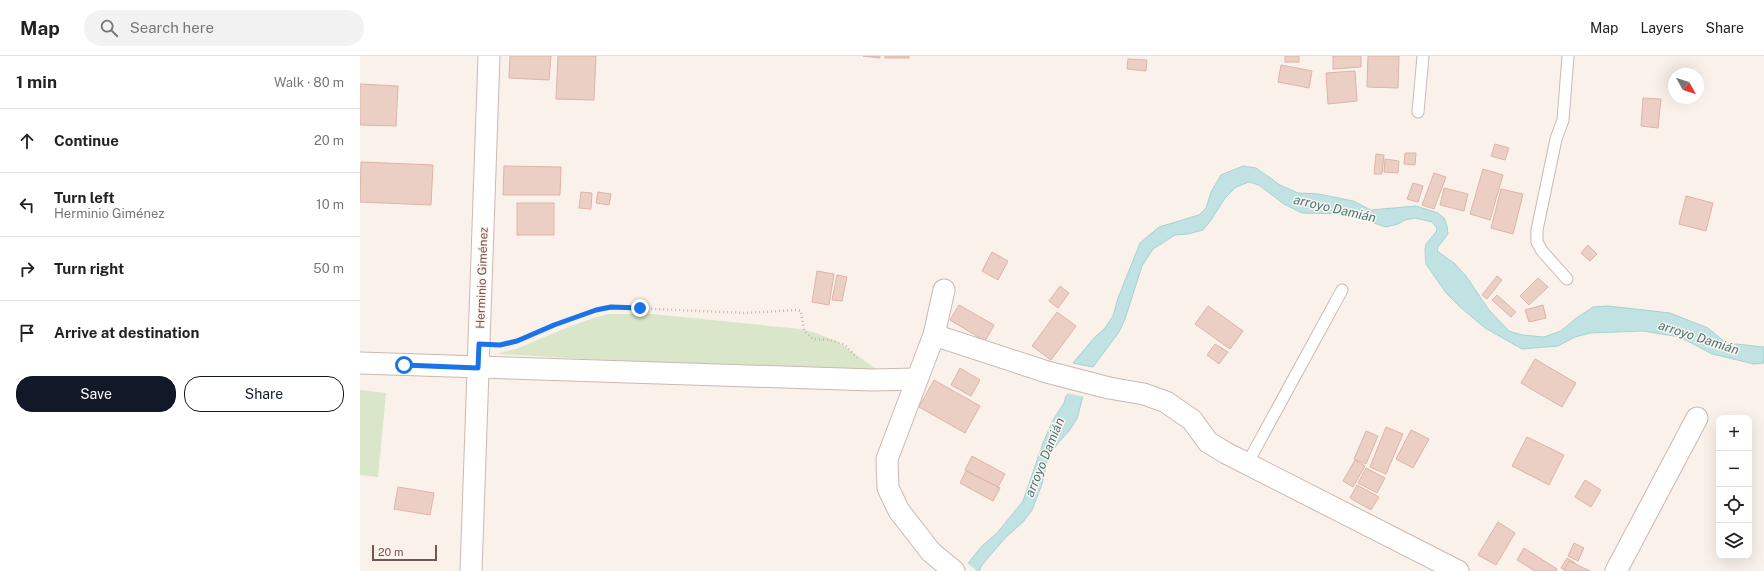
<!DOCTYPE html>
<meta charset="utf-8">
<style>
body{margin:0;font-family:"Public Sans",sans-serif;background:#f2f2f2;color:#222}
.controls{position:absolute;right:12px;bottom:12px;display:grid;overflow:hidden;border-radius:8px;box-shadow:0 4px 16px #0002}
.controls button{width:36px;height:36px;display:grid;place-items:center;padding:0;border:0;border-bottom:1px solid #e0e0e0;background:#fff;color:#222;font:20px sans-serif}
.compass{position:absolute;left:1308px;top:12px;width:36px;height:36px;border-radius:50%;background:#fff;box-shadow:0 4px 16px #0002;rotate:129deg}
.scale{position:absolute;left:12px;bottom:10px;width:65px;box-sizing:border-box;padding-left:4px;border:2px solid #725750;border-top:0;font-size:11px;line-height:14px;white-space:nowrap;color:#725750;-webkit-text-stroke:3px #fdf6f0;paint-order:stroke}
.stop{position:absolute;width:12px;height:12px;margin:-9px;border:3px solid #1a73e8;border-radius:50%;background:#fff}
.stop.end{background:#1a73e8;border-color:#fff;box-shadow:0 1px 4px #0008}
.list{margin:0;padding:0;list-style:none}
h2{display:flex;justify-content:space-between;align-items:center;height:52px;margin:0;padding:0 16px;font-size:17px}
h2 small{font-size:13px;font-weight:400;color:#767676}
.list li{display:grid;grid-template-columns:26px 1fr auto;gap:12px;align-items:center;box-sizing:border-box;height:64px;padding:0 16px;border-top:1px solid #e0e0e0}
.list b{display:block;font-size:15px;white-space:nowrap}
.list p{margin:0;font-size:13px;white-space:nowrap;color:#767676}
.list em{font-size:13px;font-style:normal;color:#767676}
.actions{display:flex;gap:8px;padding:12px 16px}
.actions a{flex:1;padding:9px 0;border:1px solid #111827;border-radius:16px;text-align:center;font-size:14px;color:#111827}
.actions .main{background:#111827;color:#fff}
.icon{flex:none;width:22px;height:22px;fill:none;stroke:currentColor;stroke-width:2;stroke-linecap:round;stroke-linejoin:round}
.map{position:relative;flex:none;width:1404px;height:515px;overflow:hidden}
header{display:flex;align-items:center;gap:24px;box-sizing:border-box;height:56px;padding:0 20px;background:#fff;border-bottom:1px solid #e0e0e0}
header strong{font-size:19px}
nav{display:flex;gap:22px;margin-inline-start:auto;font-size:14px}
.search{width:280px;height:36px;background:#f2f2f2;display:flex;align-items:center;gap:10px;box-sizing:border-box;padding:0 14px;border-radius:22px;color:#767676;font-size:15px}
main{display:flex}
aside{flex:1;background:#fff}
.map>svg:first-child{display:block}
</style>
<header>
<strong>Map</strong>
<div class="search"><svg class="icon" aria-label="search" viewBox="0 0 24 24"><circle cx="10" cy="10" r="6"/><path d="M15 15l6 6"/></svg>Search here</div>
<nav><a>Map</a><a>Layers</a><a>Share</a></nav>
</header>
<main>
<aside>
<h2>1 min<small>Walk · 80 m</small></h2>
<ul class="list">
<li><svg class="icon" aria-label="ahead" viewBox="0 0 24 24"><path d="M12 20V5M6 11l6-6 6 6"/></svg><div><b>Continue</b></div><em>20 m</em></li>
<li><svg class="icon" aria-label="left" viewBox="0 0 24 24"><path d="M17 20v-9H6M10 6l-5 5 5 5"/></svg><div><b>Turn left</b><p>Herminio Giménez</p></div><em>10 m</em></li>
<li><svg class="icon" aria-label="right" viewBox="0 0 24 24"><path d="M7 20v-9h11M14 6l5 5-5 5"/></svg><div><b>Turn right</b></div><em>50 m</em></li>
<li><svg class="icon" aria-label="arrive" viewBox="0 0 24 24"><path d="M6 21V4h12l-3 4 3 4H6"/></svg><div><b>Arrive at destination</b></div></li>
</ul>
<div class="actions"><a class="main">Save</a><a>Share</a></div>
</aside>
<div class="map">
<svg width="1404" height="515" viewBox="0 0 1404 515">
<rect width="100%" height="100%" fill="#faf1ea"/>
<g fill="#d9e6c9">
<path d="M 248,258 L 292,258 L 440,273 L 456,277 L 478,286 L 516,313 L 507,319 L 138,298 C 142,295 150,295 156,293 C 186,281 216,266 248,258 Z"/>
<polygon points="0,334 26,337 18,421 0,419"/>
</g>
<g fill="#c0e2e2" stroke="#a7d2d2">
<polygon points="883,110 896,112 920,129 938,137 959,138 993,145 1011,154 1056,150 1078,157 1084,162 1087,170 1088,178 1078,191 1077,195 1094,207 1106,220 1129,254 1149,275 1162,279 1184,281 1201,275 1215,263 1233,251 1248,250 1310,257 1348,272 1366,287 1404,291 1404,307 1394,308 1352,298 1320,281 1283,275 1230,277 1215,281 1198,290 1162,293 1125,272 1100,251 1086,237 1066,208 1065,194 1066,188 1076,176 1077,172 1072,166 1055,162 1045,164 1038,168 1026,171 987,158 942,157 924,148 899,129 889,126 876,131 865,142 851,164 843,174 828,178 815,179 793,193 782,210 765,263 759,276 733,311 713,307 734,282 745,272 753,260 758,242 780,187 799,171 839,159 846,152 851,136 861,119"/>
<polygon points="711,334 724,336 717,363 709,375 698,387 688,401 682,428 672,454 663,466 645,482 622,509 619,515 610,515 605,511 622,490 637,477 663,445 683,387 693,364 704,347 706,340"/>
</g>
<g fill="#faf1ea">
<polygon points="710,332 726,336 725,341 706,337"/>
<polygon points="606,506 617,515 607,515 603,511"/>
</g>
<g fill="#eccfc4" stroke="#ddb4a7">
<polygon points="150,0 191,0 189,24 149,22"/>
<polygon points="198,0 236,0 234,44 196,43"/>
<polygon points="503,0 520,0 520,2"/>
<rect x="525" y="0" width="24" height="2"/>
<rect x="925" y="0" width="14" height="6"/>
<polygon points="973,0 1001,0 1001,11 973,13"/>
<polygon points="1008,0 1039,0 1038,32 1007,31"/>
<polygon points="768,3 787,4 786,15 767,13"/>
<polygon points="921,9 952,15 949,32 918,26"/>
<polygon points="995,15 997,45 968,48 966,17"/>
<polygon points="0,28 38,30 36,70 0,69"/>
<polygon points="1283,42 1301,43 1298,72 1281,70"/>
<polygon points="1135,88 1149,92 1145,104 1131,100"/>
<polygon points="1045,97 1056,97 1055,109 1044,108"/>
<polygon points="1016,98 1024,99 1022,118 1014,118"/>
<polygon points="1025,103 1039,105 1038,117 1024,116"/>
<polygon points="1,106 73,109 71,149 0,146"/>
<polygon points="144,110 201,111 200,139 143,139"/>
<polygon points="1123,113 1143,119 1130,164 1110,158"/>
<polygon points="1074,117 1086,121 1074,153 1062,149"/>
<polygon points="1053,127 1063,130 1058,146 1047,143"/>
<polygon points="1084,132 1108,138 1104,155 1080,149"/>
<polygon points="1141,133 1163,138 1153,178 1131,172"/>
<polygon points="221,136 232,137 231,153 219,152"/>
<polygon points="238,136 251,138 249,149 236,147"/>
<polygon points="1326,140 1353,147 1346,175 1319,168"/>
<rect x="157" y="147" width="37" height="32"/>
<polygon points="1228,189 1237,198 1230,205 1221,197"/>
<polygon points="632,196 648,205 638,224 622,215"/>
<polygon points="457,215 474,218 469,249 452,246"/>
<polygon points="477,219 487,221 482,245 472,244"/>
<polygon points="1137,220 1142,224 1127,243 1122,239"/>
<polygon points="1178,222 1188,231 1169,249 1160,240"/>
<polygon points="700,230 709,237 698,252 689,245"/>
<polygon points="1137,239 1156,256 1151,261 1132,244"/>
<polygon points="599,249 634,269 625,285 590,264"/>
<polygon points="1183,249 1186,262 1169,266 1165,254"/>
<polygon points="848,250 883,275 870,293 835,268"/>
<polygon points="697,256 716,270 691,304 672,290"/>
<polygon points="855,288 868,296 859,308 847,299"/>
<polygon points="1175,303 1216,327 1202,351 1161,327"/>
<polygon points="600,312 620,324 611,340 591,329"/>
<polygon points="574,324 620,350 605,377 559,351"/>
<polygon points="1026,371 1043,378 1026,418 1010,411"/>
<polygon points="1051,374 1069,383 1053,412 1036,403"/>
<polygon points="1006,375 1018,380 1006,408 994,403"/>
<polygon points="1167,381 1204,399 1189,429 1152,410"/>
<polygon points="612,400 645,418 638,431 605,414"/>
<polygon points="995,404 1005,410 993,431 983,425"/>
<polygon points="1006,412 1025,422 1017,437 998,427"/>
<polygon points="606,415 640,432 633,445 600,427"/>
<polygon points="1225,424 1241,434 1231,451 1215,441"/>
<polygon points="997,429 1019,441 1011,454 990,442"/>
<polygon points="38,431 74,437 70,459 34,453"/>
<polygon points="1138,466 1155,477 1136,509 1118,499"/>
<polygon points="1214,487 1224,492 1218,505 1208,500"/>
<polygon points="1164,492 1197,513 1196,515 1175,515 1157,504"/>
<polygon points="1207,502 1215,507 1211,515 1207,515 1201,512"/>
<polygon points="1209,505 1230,515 1204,515"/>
</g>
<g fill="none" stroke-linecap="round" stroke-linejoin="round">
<g stroke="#cbb9b1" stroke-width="13">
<g id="lane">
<polyline points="1058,56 1063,0"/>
<polyline points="1207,223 1182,195 1177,186 1177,174 1196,83 1203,64 1208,0"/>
<polyline points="887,408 982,234"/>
</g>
</g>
<g stroke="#cbb9b1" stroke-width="23">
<g id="street">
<polyline points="584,234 574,279 527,403 528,432 539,455 571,496 594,515"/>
<polyline points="574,279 687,316 749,332 784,338 806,346 832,364 848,386 866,397 1098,515"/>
<polyline points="0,307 512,324 557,323"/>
<polyline points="111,515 129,0"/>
<polyline points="1256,515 1337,362"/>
</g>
</g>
<polyline stroke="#d1b2a7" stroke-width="2.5" stroke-dasharray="1 3" stroke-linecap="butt" points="142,289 157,285 222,258 251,251 385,257 437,254 441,255 444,274 453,283 470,284 485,289 497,302"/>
<use href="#lane" stroke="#fff" stroke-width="11"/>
<use href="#street" stroke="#fff" stroke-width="21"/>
</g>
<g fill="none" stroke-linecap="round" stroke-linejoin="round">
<polyline stroke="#1a73e8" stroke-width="5" points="44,309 118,312 119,288 140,289 157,285 194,269 236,254 251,251 280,252"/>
</g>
<g text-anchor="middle" stroke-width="3" stroke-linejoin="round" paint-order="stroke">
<g font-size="12" fill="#725750" stroke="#fdf6f0">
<text transform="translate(122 222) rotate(-88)" y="4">Herminio Giménez</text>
</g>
<g font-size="13" font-style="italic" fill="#467475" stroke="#fdf6f0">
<text transform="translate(975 152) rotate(13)" y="5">arroyo Damián</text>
<text transform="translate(1339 281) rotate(18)" y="5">arroyo Damián</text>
<text transform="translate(684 401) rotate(-68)" y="5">arroyo Damián</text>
</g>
</g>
</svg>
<div class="controls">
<button>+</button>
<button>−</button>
<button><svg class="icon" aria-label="locate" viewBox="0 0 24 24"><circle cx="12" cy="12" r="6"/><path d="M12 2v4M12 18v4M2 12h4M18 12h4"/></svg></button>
<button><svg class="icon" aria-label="layers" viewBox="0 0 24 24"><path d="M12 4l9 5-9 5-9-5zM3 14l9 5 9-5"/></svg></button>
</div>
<svg class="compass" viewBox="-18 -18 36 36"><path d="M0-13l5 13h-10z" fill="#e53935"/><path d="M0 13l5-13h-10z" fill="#767676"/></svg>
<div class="scale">20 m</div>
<div class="stop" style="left:44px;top:309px"></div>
<div class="stop end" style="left:280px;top:252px"></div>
</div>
</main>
